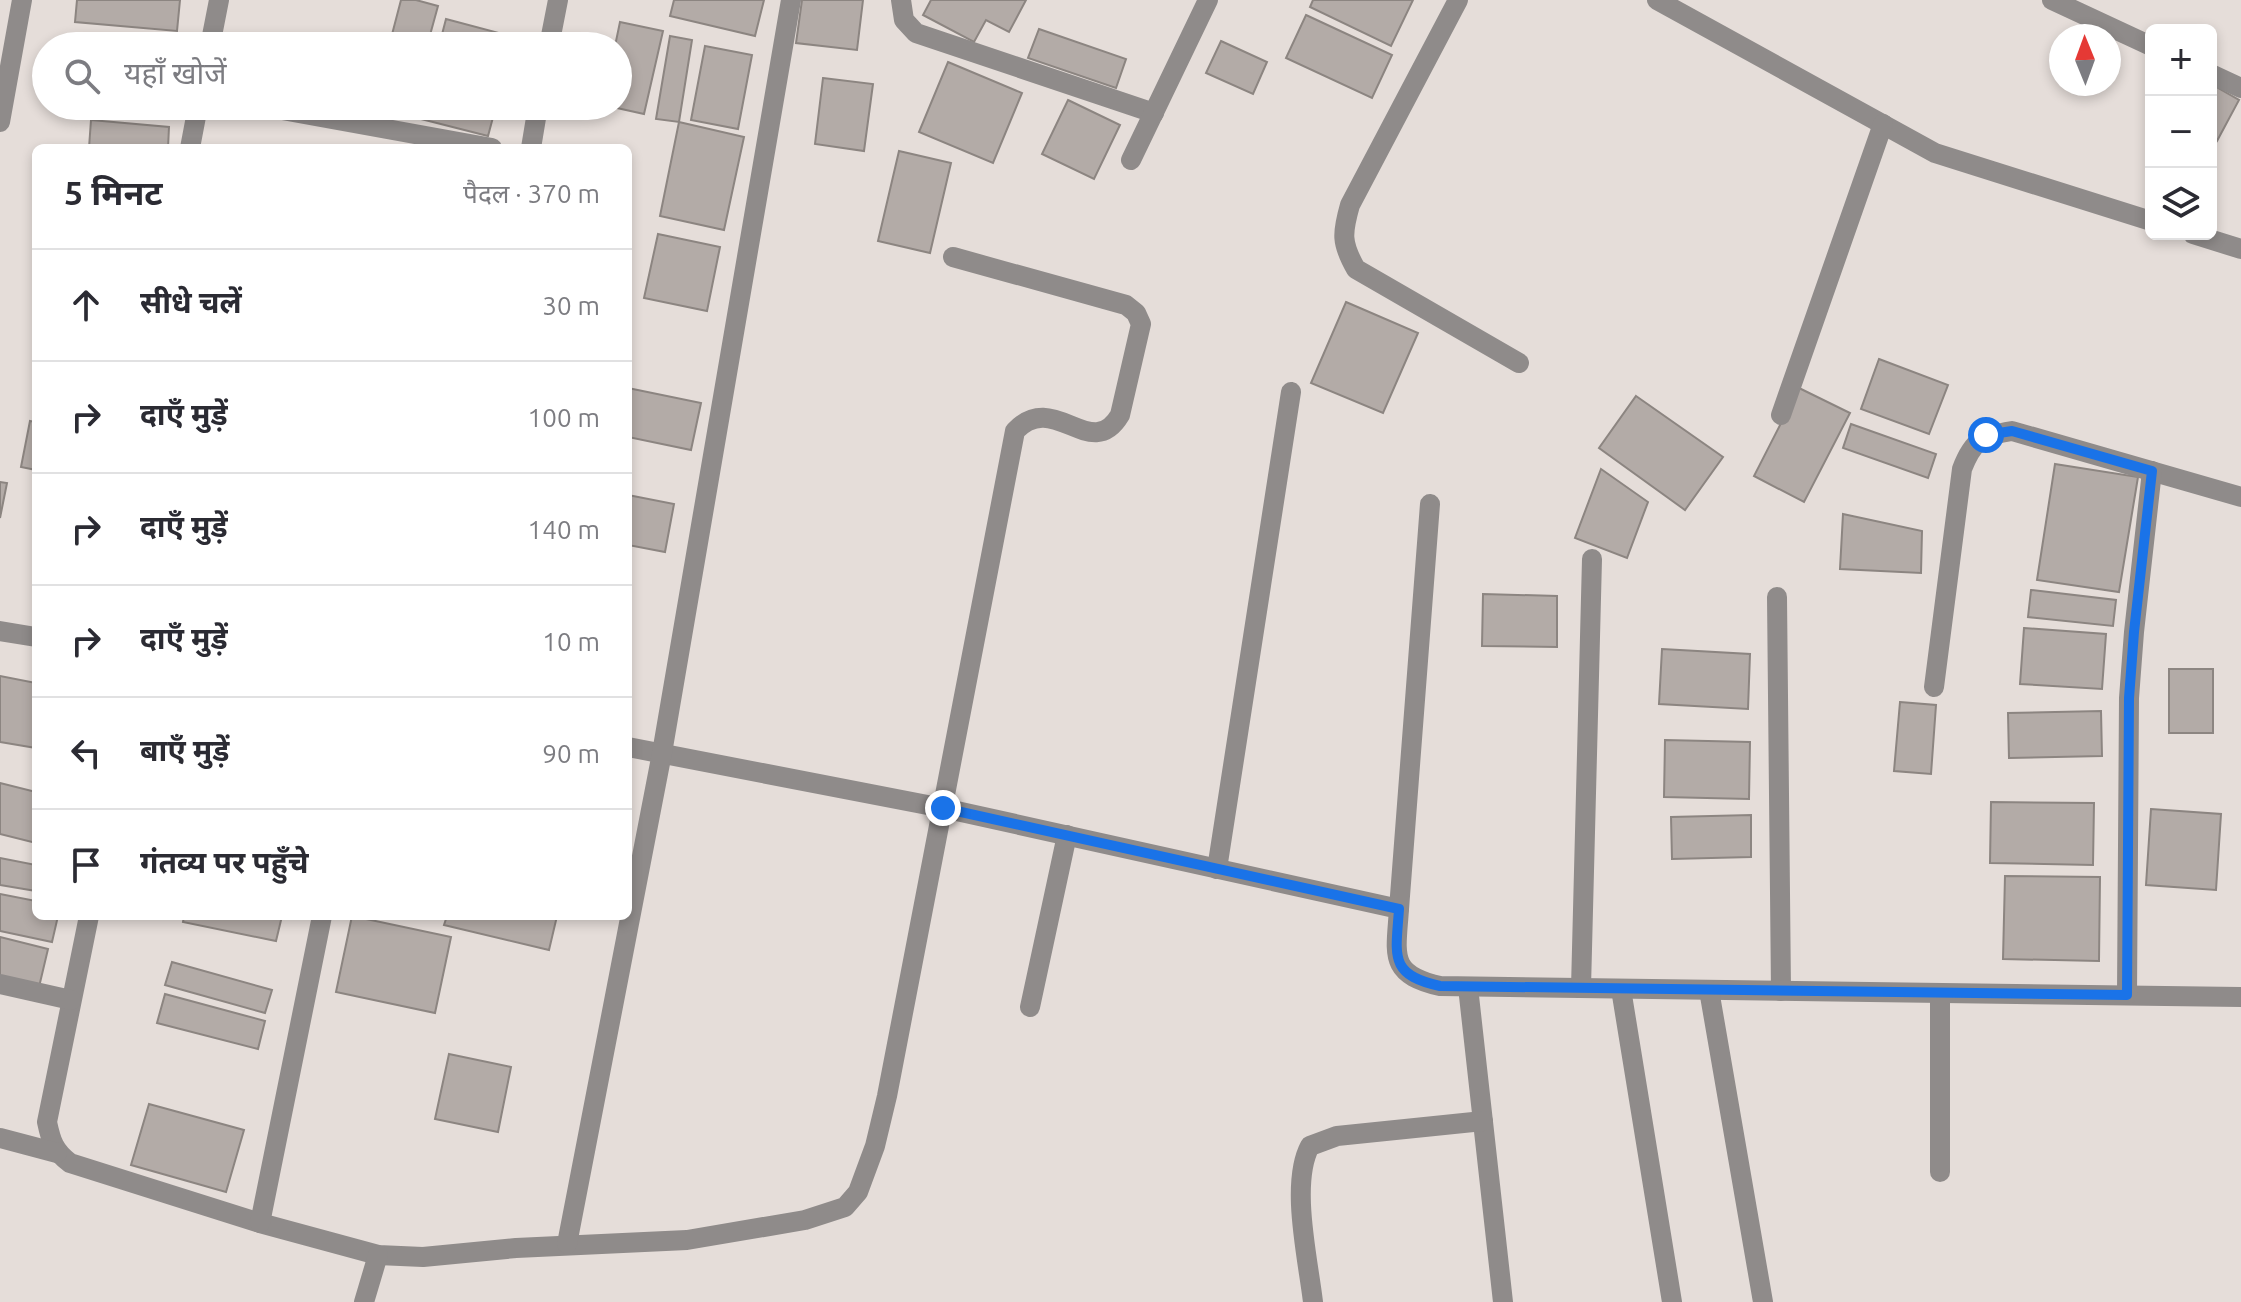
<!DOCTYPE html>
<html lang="hi">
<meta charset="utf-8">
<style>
body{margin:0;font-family:Ubuntu,"Noto Sans Devanagari",sans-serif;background:#f2f2f3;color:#2b2b33}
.controls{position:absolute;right:24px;top:24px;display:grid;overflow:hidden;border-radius:12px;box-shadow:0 4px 12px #0003}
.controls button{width:72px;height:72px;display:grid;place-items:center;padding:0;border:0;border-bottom:2px solid #e1e1e2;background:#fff;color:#2b2b33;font:40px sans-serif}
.compass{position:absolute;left:2049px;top:24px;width:72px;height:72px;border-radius:50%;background:#fff;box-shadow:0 4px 12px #0003;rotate:359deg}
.stop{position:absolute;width:24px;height:24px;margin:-18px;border:6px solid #1a73e8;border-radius:50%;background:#fff}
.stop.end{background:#1a73e8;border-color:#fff;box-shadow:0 2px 8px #0008}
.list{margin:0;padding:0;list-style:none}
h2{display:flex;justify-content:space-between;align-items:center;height:104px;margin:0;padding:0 32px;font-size:34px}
h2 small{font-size:26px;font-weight:400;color:#7c7c81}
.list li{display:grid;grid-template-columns:52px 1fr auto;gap:24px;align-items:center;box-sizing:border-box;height:112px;padding:0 32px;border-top:2px solid #e1e1e2}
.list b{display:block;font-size:30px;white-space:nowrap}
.list em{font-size:26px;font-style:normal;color:#7c7c81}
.icon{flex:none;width:44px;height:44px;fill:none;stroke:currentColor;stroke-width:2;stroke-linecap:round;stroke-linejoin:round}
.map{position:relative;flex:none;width:2241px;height:1302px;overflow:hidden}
.search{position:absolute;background:#fff;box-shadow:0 4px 12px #0003;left:32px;top:32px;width:600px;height:88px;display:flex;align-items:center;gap:20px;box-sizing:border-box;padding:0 28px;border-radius:44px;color:#7c7c81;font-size:30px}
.panel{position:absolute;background:#fff;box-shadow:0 4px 12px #0003;left:32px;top:144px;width:600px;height:776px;border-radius:12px}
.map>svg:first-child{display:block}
</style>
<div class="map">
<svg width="2241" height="1302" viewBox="0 0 2241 1302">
<rect width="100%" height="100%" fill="#e5ddd9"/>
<g fill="#b3aba7" stroke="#8c8581" stroke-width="2">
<polygon points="77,0 180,0 177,31 75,22"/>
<polygon points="401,0 416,0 438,6 427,46 389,46"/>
<polygon points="674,0 764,0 755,36 670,16"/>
<polygon points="802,0 863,0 857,50 796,43"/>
<polygon points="931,0 1026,0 1009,32 986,20 974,42 923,15"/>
<polygon points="1313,0 1413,0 1391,46 1310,7"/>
<polygon points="1306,15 1392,55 1372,98 1286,58"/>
<polygon points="446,19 514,37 512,46 439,46"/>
<polygon points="620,22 663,31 644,114 608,106 618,106 618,46 615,46"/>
<polygon points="1039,29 1126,59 1116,88 1028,58"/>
<polygon points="670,36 692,40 679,122 656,119"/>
<polygon points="1221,41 1267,62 1253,94 1206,73"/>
<polygon points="705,46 752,55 738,129 691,120"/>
<polygon points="948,62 1022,93 993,163 919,132"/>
<polygon points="823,78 873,84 864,151 815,144"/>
<polygon points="2211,84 2239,100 2217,141 2211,137"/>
<polygon points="1068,100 1120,125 1094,179 1042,154"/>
<polygon points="119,106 171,106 171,109 119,110"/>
<polygon points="424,106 496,106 488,136 421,119"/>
<polygon points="91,120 169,127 168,148 89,148"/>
<polygon points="679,122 744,137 724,230 660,216"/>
<polygon points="899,151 951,163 930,253 878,241"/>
<polygon points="658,234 720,247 707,311 644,298"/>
<polygon points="1346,302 1418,333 1383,413 1311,383"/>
<polygon points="1879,359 1948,385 1929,434 1861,409"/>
<polygon points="628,388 701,403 691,450 628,437"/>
<polygon points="1799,388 1850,413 1804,502 1754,476"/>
<polygon points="1636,396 1723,457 1685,510 1599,448"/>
<polygon points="30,421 36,422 36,470 21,467"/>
<polygon points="1851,424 1936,454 1928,478 1843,448"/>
<polygon points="2055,464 2138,477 2119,592 2037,580"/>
<polygon points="1601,469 1648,502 1627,558 1575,538"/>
<polygon points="0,482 7,483 0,518"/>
<polygon points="628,495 674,504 665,552 628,545"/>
<polygon points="1843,514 1922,531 1921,573 1840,569"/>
<polygon points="2031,590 2116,600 2113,626 2028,617"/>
<polygon points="1483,594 1557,596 1557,647 1482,646"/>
<polygon points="2024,628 2106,634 2102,689 2020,684"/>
<polygon points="1662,649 1750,654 1748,709 1659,704"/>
<rect x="2169" y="669" width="44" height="64"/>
<polygon points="0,676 36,683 36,748 0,742"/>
<polygon points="1900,702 1936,705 1931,774 1894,771"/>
<polygon points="2101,711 2102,756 2009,758 2008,713"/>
<polygon points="1665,740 1750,742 1749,799 1664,797"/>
<polygon points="0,783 36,792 36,843 0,834"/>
<polygon points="1991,802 2094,803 2093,865 1990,863"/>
<polygon points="2151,809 2221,814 2216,890 2146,885"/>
<polygon points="1751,815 1751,857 1672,859 1671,817"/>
<polygon points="0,858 36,865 36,891 0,885"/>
<polygon points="2005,876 2100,877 2099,961 2003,959"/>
<polygon points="0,894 36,901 36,916 58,916 52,942 0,931"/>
<polygon points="184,916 282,916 276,941 183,922"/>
<polygon points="352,916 451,937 435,1013 336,992"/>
<polygon points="447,916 557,916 549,950 444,925"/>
<polygon points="0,937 48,949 39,987 0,978"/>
<polygon points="172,962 272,990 265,1013 165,985"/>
<polygon points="165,994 265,1021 258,1049 157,1023"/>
<polygon points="449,1054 511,1067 498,1132 435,1119"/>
<polygon points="149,1104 244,1130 226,1192 131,1165"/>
</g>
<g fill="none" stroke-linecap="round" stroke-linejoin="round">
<g stroke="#8f8b8a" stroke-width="20">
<polyline points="901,0 904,20 916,33 1154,113"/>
<path d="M 1458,0 L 1350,205 C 1342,233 1341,243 1356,269 L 1519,363"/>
<polyline points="1657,0 1935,153 2151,221"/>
<polyline points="2052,0 2151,46"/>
<polyline points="210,46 219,0"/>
<polyline points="549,46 558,0"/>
<polyline points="2211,74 2241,88"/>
<polyline points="260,106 492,148"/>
<polyline points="0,122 22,0"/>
<polyline points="190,148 198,106"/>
<polyline points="531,148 538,106"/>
<polyline points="1131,160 1208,0"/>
<polyline points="2193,234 2241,249"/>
<polyline points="1781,415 1883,124"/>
<polyline points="1777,597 1781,991"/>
<polyline points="0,631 36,637"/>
<path d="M 1934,687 L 1962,469 C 1973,440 1982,436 2012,431 L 2241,497"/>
<path d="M 628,747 L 943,808 L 1399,909 C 1396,955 1388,974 1440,986 L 2241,997"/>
<polyline points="1217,869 1291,392"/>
<polyline points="1399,909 1430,504"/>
<path d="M 89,916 L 47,1122 C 51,1141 54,1151 70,1163 L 260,1223 L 378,1255 L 423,1257 L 516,1248 L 687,1240 L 805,1220 L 845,1207 L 858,1192 L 875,1146 L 887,1096 L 1015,431 C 1054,389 1091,464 1120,415 L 1141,324 L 1136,313 L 1126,305 L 953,257"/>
<polyline points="0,984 71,1000"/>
<polyline points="1468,987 1503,1302"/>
<polyline points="1581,988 1592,559"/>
<polyline points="1621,989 1672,1302"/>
<polyline points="1709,990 1763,1302"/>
<polyline points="2127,995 2129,698 2134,632 2152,471"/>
<polyline points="1030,1007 1067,835"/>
<polyline points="0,1138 57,1153"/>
<polyline points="1940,1172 1940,993"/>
<polyline points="260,1223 322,916"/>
<polyline points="567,1244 662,753 791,0"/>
<polyline points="364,1302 378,1255"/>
<path d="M 1313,1302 C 1308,1259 1290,1183 1310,1146 L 1337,1136 L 1483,1121"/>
</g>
</g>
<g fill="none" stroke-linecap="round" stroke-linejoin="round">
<path stroke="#1a73e8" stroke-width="10" d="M 943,808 L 1399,909 C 1396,955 1388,975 1440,986 L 2127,995 L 2129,698 L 2134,632 L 2152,471 L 2012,431 L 1986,435"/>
</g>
</svg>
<div class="controls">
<button>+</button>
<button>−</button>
<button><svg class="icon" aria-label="layers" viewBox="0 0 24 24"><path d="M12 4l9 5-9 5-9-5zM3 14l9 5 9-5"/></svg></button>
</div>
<svg class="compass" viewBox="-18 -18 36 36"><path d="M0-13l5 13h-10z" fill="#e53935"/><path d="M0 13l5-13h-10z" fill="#7c7c81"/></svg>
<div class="stop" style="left:1986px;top:435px"></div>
<div class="stop end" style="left:943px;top:808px"></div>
<div class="search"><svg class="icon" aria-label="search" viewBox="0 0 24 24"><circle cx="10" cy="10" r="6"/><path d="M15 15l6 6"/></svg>यहाँ खोजें</div>
<section class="panel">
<h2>5 मिनट<small>पैदल · 370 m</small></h2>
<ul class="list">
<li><svg class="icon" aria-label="ahead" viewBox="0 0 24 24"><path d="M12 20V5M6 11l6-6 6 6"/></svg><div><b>सीधे चलें</b></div><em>30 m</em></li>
<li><svg class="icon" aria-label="right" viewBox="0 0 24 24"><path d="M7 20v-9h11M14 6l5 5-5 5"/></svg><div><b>दाएँ मुड़ें</b></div><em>100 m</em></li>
<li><svg class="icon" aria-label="right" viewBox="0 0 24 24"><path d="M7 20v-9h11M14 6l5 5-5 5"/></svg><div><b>दाएँ मुड़ें</b></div><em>140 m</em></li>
<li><svg class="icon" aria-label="right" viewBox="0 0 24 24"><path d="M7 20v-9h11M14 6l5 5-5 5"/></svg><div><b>दाएँ मुड़ें</b></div><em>10 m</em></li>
<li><svg class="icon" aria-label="left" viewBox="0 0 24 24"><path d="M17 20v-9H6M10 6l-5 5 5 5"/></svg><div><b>बाएँ मुड़ें</b></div><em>90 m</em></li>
<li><svg class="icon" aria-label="arrive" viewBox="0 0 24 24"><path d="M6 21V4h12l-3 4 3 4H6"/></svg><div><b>गंतव्य पर पहुँचे</b></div></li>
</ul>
</section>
</div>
